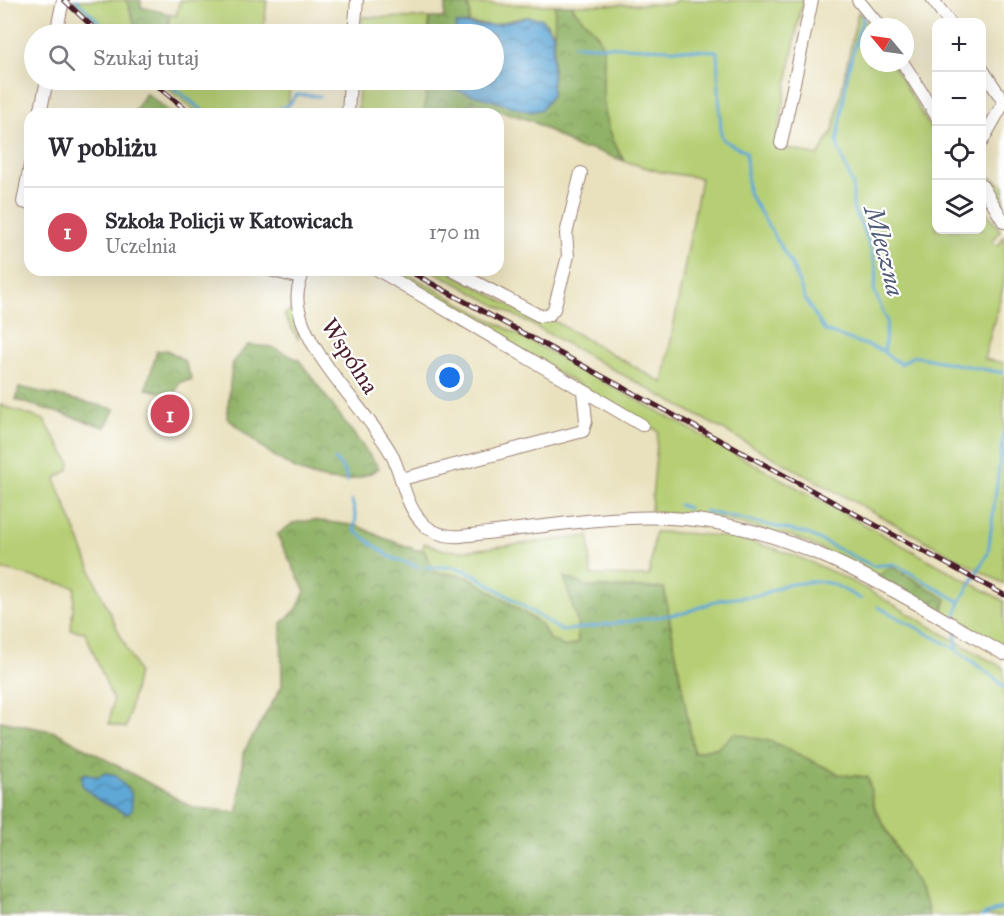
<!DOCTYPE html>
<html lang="pl">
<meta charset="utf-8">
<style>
body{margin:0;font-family:"IM FELL Great Primer",serif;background:#f2f2f3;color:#2b2b33}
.controls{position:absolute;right:18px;top:18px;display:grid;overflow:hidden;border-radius:12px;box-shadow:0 6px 24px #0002}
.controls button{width:54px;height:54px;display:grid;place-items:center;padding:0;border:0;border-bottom:2px solid #e1e1e2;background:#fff;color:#2b2b33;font:30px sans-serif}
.compass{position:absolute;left:860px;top:18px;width:54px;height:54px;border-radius:50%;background:#fff;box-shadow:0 6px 24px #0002;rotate:299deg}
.you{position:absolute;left:450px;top:378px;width:21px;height:21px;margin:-15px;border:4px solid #fff;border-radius:50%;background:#1a73e8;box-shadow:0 0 0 9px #1a73e833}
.badge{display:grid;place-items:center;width:39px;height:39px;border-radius:50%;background:#d1495b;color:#fff;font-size:20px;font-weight:700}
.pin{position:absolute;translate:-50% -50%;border:3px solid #fff;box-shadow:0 2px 6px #0006}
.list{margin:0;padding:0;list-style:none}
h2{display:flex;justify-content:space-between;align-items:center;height:78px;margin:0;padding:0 24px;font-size:26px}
h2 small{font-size:20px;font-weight:400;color:#7c7c81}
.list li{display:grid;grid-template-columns:39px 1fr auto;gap:18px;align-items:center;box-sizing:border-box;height:90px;padding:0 24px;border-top:2px solid #e1e1e2}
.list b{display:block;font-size:22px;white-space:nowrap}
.list p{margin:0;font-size:20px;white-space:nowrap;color:#7c7c81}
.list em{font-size:20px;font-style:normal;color:#7c7c81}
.icon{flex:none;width:33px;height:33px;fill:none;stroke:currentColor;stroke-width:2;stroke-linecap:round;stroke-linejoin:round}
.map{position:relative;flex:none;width:1004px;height:916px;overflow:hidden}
.search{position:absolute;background:#fff;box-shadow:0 6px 24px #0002;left:24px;top:24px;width:480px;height:66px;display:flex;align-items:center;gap:15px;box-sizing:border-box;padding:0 21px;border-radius:33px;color:#7c7c81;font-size:22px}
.panel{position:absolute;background:#fff;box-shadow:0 6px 24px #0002;left:24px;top:108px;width:480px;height:168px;border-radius:18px}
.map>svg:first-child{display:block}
</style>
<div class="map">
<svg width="1004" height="916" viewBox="0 0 1004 916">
<defs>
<pattern id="forest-crowns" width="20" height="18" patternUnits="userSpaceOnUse" patternTransform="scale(1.5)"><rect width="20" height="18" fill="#90b266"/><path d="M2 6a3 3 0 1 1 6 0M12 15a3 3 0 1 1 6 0" fill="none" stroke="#789054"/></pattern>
<pattern id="water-waves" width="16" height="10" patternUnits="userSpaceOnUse" patternTransform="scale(1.5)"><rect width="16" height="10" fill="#5ea7d5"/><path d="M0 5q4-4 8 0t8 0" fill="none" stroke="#5087ad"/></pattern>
</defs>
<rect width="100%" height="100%" fill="#fff"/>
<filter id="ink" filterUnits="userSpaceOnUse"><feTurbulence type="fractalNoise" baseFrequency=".0167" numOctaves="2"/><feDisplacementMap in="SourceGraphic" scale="12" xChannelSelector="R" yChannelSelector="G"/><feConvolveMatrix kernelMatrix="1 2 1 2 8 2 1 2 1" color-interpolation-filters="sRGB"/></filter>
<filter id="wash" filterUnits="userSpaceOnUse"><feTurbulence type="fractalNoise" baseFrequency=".008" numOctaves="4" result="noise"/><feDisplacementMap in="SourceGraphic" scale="24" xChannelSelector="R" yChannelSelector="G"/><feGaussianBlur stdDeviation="1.35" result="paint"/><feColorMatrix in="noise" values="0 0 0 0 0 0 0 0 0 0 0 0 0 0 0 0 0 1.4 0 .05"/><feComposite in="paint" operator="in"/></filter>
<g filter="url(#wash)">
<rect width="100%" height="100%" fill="#e9e1bd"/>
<g fill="#b6cf74" stroke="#807750" stroke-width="1.5">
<polygon points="73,0 126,0 136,27 144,34 107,34 73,3"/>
<polygon points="180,0 267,0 263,34 167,34 170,14 176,16"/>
<path d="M 676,0 L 807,0 L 800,11 L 776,145 L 818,156 L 833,131 L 858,12 L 870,27 L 869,63 L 892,63 L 936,137 L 936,230 L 982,230 L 982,206 L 1000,230 L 992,243 L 998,246 L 1004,236 L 1004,284 L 984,359 L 1004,363 L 1004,584 L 432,270 L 446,270 L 532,318 L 554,321 L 663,383 L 701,178 L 661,172 L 624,161 C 609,137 601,106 603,77 C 604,64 606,53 600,40 C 594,26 578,19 572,5 L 671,4 Z"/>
<polygon points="467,4 555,5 557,18 553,33 547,23 518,18 493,25 469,23 470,12"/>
<polygon points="362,17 429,18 429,34 361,34"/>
<polygon points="157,80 291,80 287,114 199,114"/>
<polygon points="359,80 428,80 424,114 358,114"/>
<polygon points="985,174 1004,186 1004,207 983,179"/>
<polygon points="382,270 400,270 1004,601 1004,647 846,560 794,537 719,519 651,512 658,431"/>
<polygon points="293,309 299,328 298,339 284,315"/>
<polygon points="0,405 44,420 70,463 69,470 57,477 56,481 98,588 138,672 126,728 109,724 113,700 85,632 71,630 75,587 0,569"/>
<path d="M 655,532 C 684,533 713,534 742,540 C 837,560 919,624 1004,668 L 1004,916 L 929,916 L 926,903 L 874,806 L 868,777 L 841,775 L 773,742 L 719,747 L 694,753 L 664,588 L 589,587 L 565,577 L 577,622 L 578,643 L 565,647 L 549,639 L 541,624 L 469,577 L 435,572 L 423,549 L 424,543 L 444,550 L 462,551 L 589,536 L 591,575 L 649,576 Z"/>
</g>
<g fill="url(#forest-crowns)" stroke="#6d6848" stroke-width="1.5">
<polygon points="126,0 141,0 141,7 170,14 167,34 144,34 136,27"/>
<polygon points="446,4 467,4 470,12 469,23 456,25 455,34 429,34 429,18 444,18"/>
<path d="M 555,5 L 572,5 C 578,19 595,26 600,40 C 606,53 604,64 603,77 C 601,106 609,137 624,161 L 592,149 L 580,149 L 532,121 L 473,102 L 469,114 L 424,114 L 428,80 L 453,80 L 453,89 L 552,95 Z"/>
<polygon points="146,93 172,114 133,114"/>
<path d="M 248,345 L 272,347 L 299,360 L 379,468 C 323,505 269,453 227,418 L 232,363 Z"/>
<polygon points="167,350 184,360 192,380 180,382 174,395 146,389 157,351"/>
<polygon points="19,387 115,409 105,427 16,400"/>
<polygon points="313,520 358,526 381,537 417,550 423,549 435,572 469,577 541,624 549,639 565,647 578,643 577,621 564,577 589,587 664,588 694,753 719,747 734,733 773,742 841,775 868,777 874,807 926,903 929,916 0,916 0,721 56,732 194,808 238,812 243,753 282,686 281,624 297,609 305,591 277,535 293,523"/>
<polygon points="891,566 946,599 942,613 878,577"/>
</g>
<g fill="url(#water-waves)" stroke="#546380" stroke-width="1.5">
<polygon points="526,17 541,18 553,33 552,95 542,109 531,112 453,89 453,80 494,80 494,34 455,34 456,24 493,25"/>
<polygon points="86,773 96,777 106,773 115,775 131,793 132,810 127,814 98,800 82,785 82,776"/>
</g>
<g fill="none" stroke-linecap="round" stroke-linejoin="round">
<g stroke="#5ea7d5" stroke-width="3">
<polyline points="76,0 112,34"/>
<polyline points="864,13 848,71 837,144 853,186 853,208 865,232 877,272 874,290 887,321 884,353 901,364 913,356 1004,373"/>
<polyline points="574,45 717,51 721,134 723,140 746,152 748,192 792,265 805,299 825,331 884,351"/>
<polyline points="164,80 207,114"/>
<polyline points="268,114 289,105 296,95 320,96"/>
<polyline points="335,459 345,472 347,482"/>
<polyline points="352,501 356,518 354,530 390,557 418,567"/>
<polyline points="679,505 688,508"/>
<polyline points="704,511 808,534 873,566 895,564 960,602"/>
<polyline points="425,567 454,567 472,573 562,631 684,613 719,600 761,595 784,585 817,581 833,584 861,599"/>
<polyline points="878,607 958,650"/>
<polyline points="954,622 960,602 988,553 1004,430"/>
<polyline points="955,631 958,651 996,679 1004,688"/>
<polyline points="982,916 1004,907"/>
</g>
</g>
</g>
<g filter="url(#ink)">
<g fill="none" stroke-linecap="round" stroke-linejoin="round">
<g stroke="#9a8074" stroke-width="14">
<g id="minor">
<polyline points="858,0 880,27"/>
<polyline points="933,0 949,22"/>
<polyline points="56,34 63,0"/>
<polyline points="354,34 357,0"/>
<polyline points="903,63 936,115"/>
<polyline points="982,69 1004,102"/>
<polyline points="40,114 47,80"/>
<polyline points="348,114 350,80"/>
<polyline points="982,141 1004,102"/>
<polyline points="781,143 812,0"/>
<polyline points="30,165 23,202 30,204"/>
<polyline points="982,186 1004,222"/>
<polyline points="270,270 301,278"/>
<path d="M 304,270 C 299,283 295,296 299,310 C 310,359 366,409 391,453 C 402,474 404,502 420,520 C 430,533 446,537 461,536 C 530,529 601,515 670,518 C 795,523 899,595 1004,654"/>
<polyline points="378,270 642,425"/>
<polyline points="452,270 540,316 549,315 554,309 568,256 566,234 581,173"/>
<polyline points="402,479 583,431 586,421 583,391"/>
</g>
</g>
<use href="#minor" stroke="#fff" stroke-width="12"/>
<g stroke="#4a1f2b" stroke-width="5">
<g id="rail">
<polyline points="64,0 100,34"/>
<polyline points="150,80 191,114"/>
<polyline points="407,270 1004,595"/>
</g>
</g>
<use href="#rail" stroke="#fff" stroke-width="3" stroke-dasharray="9" stroke-linecap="butt"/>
</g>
</g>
<g text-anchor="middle" stroke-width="4.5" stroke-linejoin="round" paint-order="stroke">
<g font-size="24" fill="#4a1f2b" stroke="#fff">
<text transform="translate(350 356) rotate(57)" y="8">Wspólna</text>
</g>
<g font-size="26" font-style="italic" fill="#535c77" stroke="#fff">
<text transform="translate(885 251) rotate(75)" y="9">Mleczna</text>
</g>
</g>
</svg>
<div class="controls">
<button>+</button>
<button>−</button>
<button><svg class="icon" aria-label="locate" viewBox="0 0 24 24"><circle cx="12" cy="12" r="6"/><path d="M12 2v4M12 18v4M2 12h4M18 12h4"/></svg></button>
<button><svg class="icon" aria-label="layers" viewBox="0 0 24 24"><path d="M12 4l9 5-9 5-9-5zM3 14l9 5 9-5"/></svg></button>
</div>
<svg class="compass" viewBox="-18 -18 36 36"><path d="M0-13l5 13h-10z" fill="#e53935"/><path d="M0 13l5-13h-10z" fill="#7c7c81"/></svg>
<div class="you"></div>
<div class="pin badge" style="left:170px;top:414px">1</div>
<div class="search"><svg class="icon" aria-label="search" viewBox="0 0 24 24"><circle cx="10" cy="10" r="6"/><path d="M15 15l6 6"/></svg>Szukaj tutaj</div>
<section class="panel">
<h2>W pobliżu<small></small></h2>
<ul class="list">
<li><span class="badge">1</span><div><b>Szkoła Policji w Katowicach</b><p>Uczelnia</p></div><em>170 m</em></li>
</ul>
</section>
</div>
